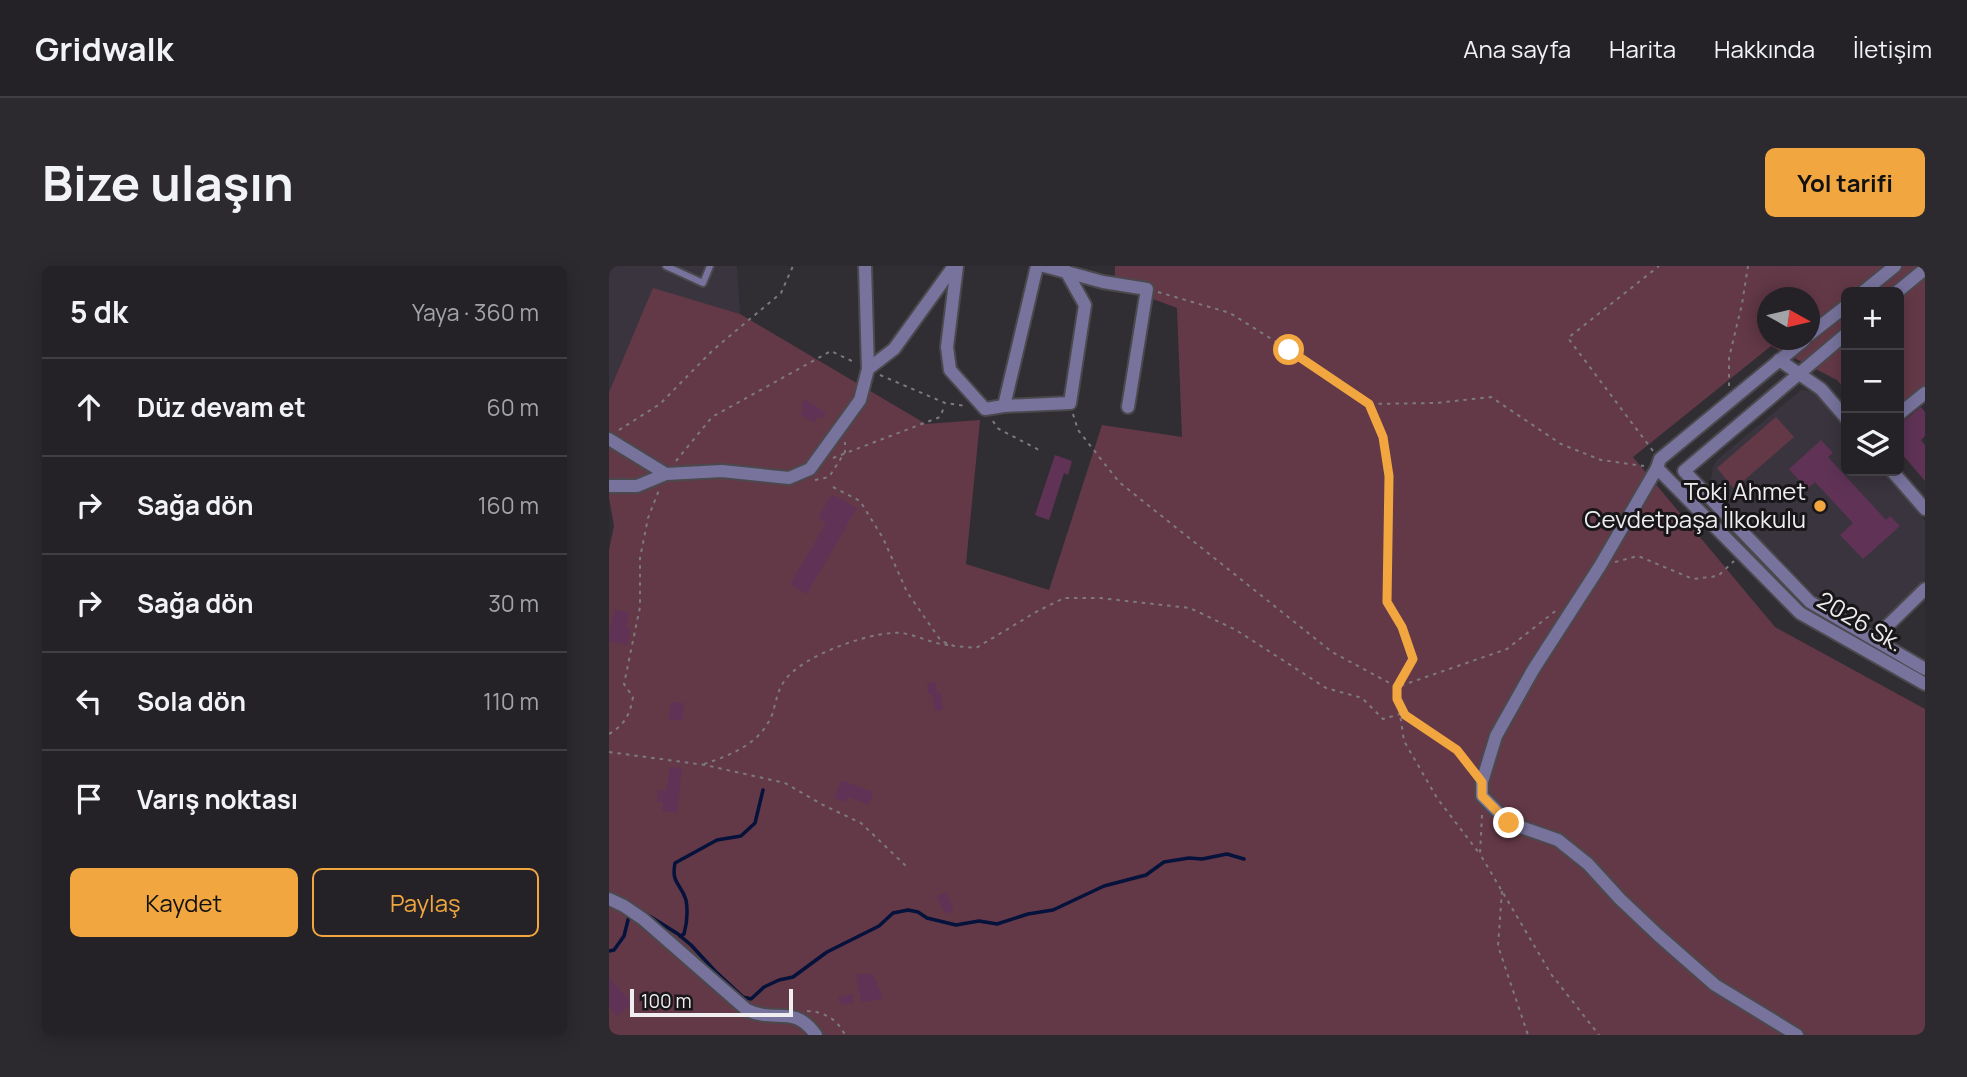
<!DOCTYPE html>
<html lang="tr">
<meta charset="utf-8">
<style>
body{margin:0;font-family:Manrope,sans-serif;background:#2c2a2e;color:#f1f3f6}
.controls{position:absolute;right:21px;top:21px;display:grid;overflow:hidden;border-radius:10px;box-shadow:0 4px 18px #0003}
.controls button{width:63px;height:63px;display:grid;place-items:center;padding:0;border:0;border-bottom:2px solid #413f43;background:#242226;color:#f1f3f6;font:35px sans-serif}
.compass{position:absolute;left:1148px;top:21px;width:63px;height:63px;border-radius:50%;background:#242226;box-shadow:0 4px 18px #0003;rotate:98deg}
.scale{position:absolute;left:21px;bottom:18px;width:163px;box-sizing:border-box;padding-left:7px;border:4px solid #efedf0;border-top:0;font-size:19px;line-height:24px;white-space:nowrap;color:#efedf0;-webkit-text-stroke:5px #181618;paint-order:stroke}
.stop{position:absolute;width:21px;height:21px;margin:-16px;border:5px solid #f1a640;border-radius:50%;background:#fff}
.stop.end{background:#f1a640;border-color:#fff;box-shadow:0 2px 7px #0008}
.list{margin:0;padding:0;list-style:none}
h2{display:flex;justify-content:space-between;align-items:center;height:91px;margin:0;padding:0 28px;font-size:30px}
h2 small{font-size:23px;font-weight:400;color:#a3a4a7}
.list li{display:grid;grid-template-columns:46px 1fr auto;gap:21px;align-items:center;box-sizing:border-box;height:98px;padding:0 28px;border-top:2px solid #413f43}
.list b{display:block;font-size:26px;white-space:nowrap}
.list em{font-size:23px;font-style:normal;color:#a3a4a7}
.actions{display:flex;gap:14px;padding:21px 28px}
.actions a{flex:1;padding:16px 0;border:2px solid #f1a640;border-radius:10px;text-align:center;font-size:24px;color:#f1a640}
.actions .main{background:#f1a640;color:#111}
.icon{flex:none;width:38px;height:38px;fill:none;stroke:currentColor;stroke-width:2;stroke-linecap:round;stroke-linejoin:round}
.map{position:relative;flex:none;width:1316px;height:769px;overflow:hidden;border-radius:10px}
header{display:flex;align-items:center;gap:42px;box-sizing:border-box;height:98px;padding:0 35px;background:#242226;border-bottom:2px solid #413f43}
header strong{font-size:33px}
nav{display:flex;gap:38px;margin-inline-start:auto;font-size:24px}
.intro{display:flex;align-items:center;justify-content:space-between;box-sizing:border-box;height:168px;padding:0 42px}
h1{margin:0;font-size:49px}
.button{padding:18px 32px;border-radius:10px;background:#f1a640;color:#111;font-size:24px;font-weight:700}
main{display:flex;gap:42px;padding:0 42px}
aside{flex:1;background:#242226;border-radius:10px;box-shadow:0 4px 18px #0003}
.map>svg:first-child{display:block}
</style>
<header>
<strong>Gridwalk</strong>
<nav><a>Ana sayfa</a><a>Harita</a><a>Hakkında</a><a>İletişim</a></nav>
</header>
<div class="intro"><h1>Bize ulaşın</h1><a class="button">Yol tarifi</a></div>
<main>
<aside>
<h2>5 dk<small>Yaya · 360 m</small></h2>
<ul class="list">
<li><svg class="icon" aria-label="ahead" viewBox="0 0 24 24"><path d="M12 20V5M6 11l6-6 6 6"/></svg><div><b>Düz devam et</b></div><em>60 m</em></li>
<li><svg class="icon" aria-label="right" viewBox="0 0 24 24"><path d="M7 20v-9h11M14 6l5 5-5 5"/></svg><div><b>Sağa dön</b></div><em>160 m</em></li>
<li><svg class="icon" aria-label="right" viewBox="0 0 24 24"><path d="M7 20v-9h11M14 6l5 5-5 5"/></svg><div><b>Sağa dön</b></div><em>30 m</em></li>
<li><svg class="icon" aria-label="left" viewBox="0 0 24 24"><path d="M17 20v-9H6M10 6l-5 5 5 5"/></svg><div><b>Sola dön</b></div><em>110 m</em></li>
<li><svg class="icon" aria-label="arrive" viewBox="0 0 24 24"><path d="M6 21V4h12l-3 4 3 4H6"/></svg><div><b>Varış noktası</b></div></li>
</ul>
<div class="actions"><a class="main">Kaydet</a><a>Paylaş</a></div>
</aside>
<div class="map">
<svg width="1316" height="769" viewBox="0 0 1316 769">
<rect width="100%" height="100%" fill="#302e32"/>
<g fill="#3a343e">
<polygon points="0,0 128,0 131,48 44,23 0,126"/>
<polygon points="1192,124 1204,125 1237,164 1237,205 1273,205 1316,255 1316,314 1272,356 1260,359 1204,327 1105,224 1102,213 1104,201 1108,194"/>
</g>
<g fill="#643947" fill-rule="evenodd">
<path d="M 506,0 L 1316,0 L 1316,127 L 1290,148 L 1290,26 L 1237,26 L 1237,125 L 1228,114 L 1162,80 L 1024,191 L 1166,361 L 1316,443 L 1316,769 L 0,769 L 0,284 L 5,260 L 0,232 L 0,126 L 44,22 L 131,48 L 317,158 L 371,154 L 357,298 L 440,324 L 493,159 L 573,171 L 568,42 L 506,19 ZM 1158,32 L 1200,32 L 1200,74 L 1158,74 Z"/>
<polygon points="1167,151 1185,171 1125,223 1108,202"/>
</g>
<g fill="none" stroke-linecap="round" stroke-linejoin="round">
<g stroke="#05123b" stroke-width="3.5">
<polyline points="34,646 69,668 82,679 106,705 134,731 142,733 155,721 170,714 184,711 218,686 270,660 284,647 299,644 309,646 318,652 347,659 370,655 388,658 419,648 444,644 495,620 537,609 555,596 580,592 593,593 618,588 635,593"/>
<path d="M 71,670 L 75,668 C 78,657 79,645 77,634 C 72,617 62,618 66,597 L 108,574 L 132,570 L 146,557 L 154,524"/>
<polyline points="0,685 5,684 15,670 20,650"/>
</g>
</g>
<g fill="#603356">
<polygon points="196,133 217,147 212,153 209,151 205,157 191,148 195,142 192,140"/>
<polygon points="1312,141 1316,146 1316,170 1312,174 1316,179 1316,215 1292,187 1294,185 1290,180 1290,159"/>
<polygon points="1212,174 1224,187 1219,191 1277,254 1281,250 1291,260 1254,293 1231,269 1244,257 1206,216 1198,223 1180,203"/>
<polygon points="446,189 463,195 459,209 455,207 440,254 426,249"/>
<polygon points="223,228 248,242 198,328 181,318 217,257 209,252"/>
<polygon points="6,343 20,347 17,361 22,362 18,379 0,375 0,366"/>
<polygon points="327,416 328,427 332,426 334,444 326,445 323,428 319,428 318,418"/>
<polygon points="62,436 75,437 73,455 59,453"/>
<polygon points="60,501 73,502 68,547 53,545 54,536 48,536 49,524 58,525"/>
<polygon points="232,514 264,526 260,539 239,531 237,536 225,532"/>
<polygon points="337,626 345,644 336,648 328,630"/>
<polygon points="247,708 264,708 274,733 252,736"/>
<polygon points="0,711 23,737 8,751 0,741"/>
<polygon points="244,728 245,737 231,739 229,731"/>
</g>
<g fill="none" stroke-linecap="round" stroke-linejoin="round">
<g stroke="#4b494d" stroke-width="10">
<polyline id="service" points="57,0 94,17 101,0"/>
</g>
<g stroke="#4b494d" stroke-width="16">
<g id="minor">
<polyline points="348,0 338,81 341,104 376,143 395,140 461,137 476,39 457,5"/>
<polyline points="435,0 494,16 538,23 519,141"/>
<polyline points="1254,26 1286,0"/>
<polyline points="1288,26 1316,3"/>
<polyline points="1237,68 1075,205 1201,336 1316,403"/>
<polyline points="1200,69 1237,40"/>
<polyline points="1170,94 1212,123 1237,152"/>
<polyline points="259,103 285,83 345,0"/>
<polyline points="395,140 428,0"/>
<polyline points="1290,148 1316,127"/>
<polyline points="0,173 57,208"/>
<polyline points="1048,202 1191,347 1316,418"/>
<polyline points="1283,205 1316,243"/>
<polyline points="0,220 28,220 57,208 113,205 180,212 201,203 251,134 259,103 256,0"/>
<polyline points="1265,373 1316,323"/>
<path d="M 0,633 L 15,640 L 34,653 L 138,744 C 167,758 184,737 207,769"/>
<polyline points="1188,769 1106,719 1049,669 1011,633 979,598 949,574 900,557 873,530 873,516 887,470 924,404 991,300 1048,202 1051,193 1195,74"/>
</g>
</g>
<g stroke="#7c7a7e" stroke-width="2" stroke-dasharray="3.5 5" stroke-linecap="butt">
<polyline points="549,26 621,47 680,84 760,138 774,171 780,210 778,336 793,361 804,393 788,421 788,433 796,449 848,484 864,505"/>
<polyline points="271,109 336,137 357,140"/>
<polyline points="1120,120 1120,92 1133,38 1139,0"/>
<polyline points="761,138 827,137 882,131 952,178 992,194 1035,200"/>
<polyline points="464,148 469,164 510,216 723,386 788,421 898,383 949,343"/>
<polyline points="384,155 388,162 430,184"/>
<polyline points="10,164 51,138 104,84 172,27 184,0"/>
<polyline points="1044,185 959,72 1050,0"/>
<polyline points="224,192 331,151 336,139"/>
<polyline points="67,195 103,151 222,85 247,97"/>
<polyline points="206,214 220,211 236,186 236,176"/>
<polyline points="224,221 251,235 274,272 298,326 332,375 345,380 367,382 427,346 455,332 491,332 581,342 627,364 717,422 753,432 774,453 791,448"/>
<polyline points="1006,296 1029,290 1084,313 1109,310 1125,295"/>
<polyline points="789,435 795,475 828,532 870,587"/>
<path d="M 0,468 C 16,459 21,448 24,431 L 15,418 L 31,341 L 31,292 L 39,252 L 50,224"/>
<polyline points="0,486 96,499 176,517 214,539 252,557 299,602"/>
<path d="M 95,498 C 122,489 151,478 163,449 C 167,437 168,425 176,414 C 194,390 253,369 283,367 C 303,365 320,378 340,379"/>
<polyline points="873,549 871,588 942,708 990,769"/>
<polyline points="893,625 889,680 919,769"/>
<path d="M 198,745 C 216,746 228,753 236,769"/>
</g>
<use href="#service" stroke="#77739d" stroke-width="6"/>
<use href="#minor" stroke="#77739d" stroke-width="12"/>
</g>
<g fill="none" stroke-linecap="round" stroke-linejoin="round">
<polyline stroke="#f1a640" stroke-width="9" points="680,84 760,138 774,171 780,210 778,336 793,361 804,393 788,421 788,433 796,449 848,484 873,516 873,530 900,557"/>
</g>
<circle fill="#f1a640" stroke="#181618" stroke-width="2.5" cx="1211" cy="240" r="7"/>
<g text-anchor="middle" stroke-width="6" stroke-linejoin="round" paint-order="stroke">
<g font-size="24" fill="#efedf0" stroke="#181618" text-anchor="end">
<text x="1197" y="234">Toki Ahmet<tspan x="1197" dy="28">Cevdetpaşa İlkokulu</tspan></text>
</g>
<g font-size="24" fill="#efedf0" stroke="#181618">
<text transform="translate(1251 356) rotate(30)" y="8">2026 Sk.</text>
</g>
</g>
</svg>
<div class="controls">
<button>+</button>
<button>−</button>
<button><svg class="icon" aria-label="layers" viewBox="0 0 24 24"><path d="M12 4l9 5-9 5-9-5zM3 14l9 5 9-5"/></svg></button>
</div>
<svg class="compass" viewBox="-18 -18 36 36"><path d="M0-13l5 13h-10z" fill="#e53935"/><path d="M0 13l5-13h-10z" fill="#a3a4a7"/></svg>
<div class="scale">100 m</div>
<div class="stop" style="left:680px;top:84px"></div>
<div class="stop end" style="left:900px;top:557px"></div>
</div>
</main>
